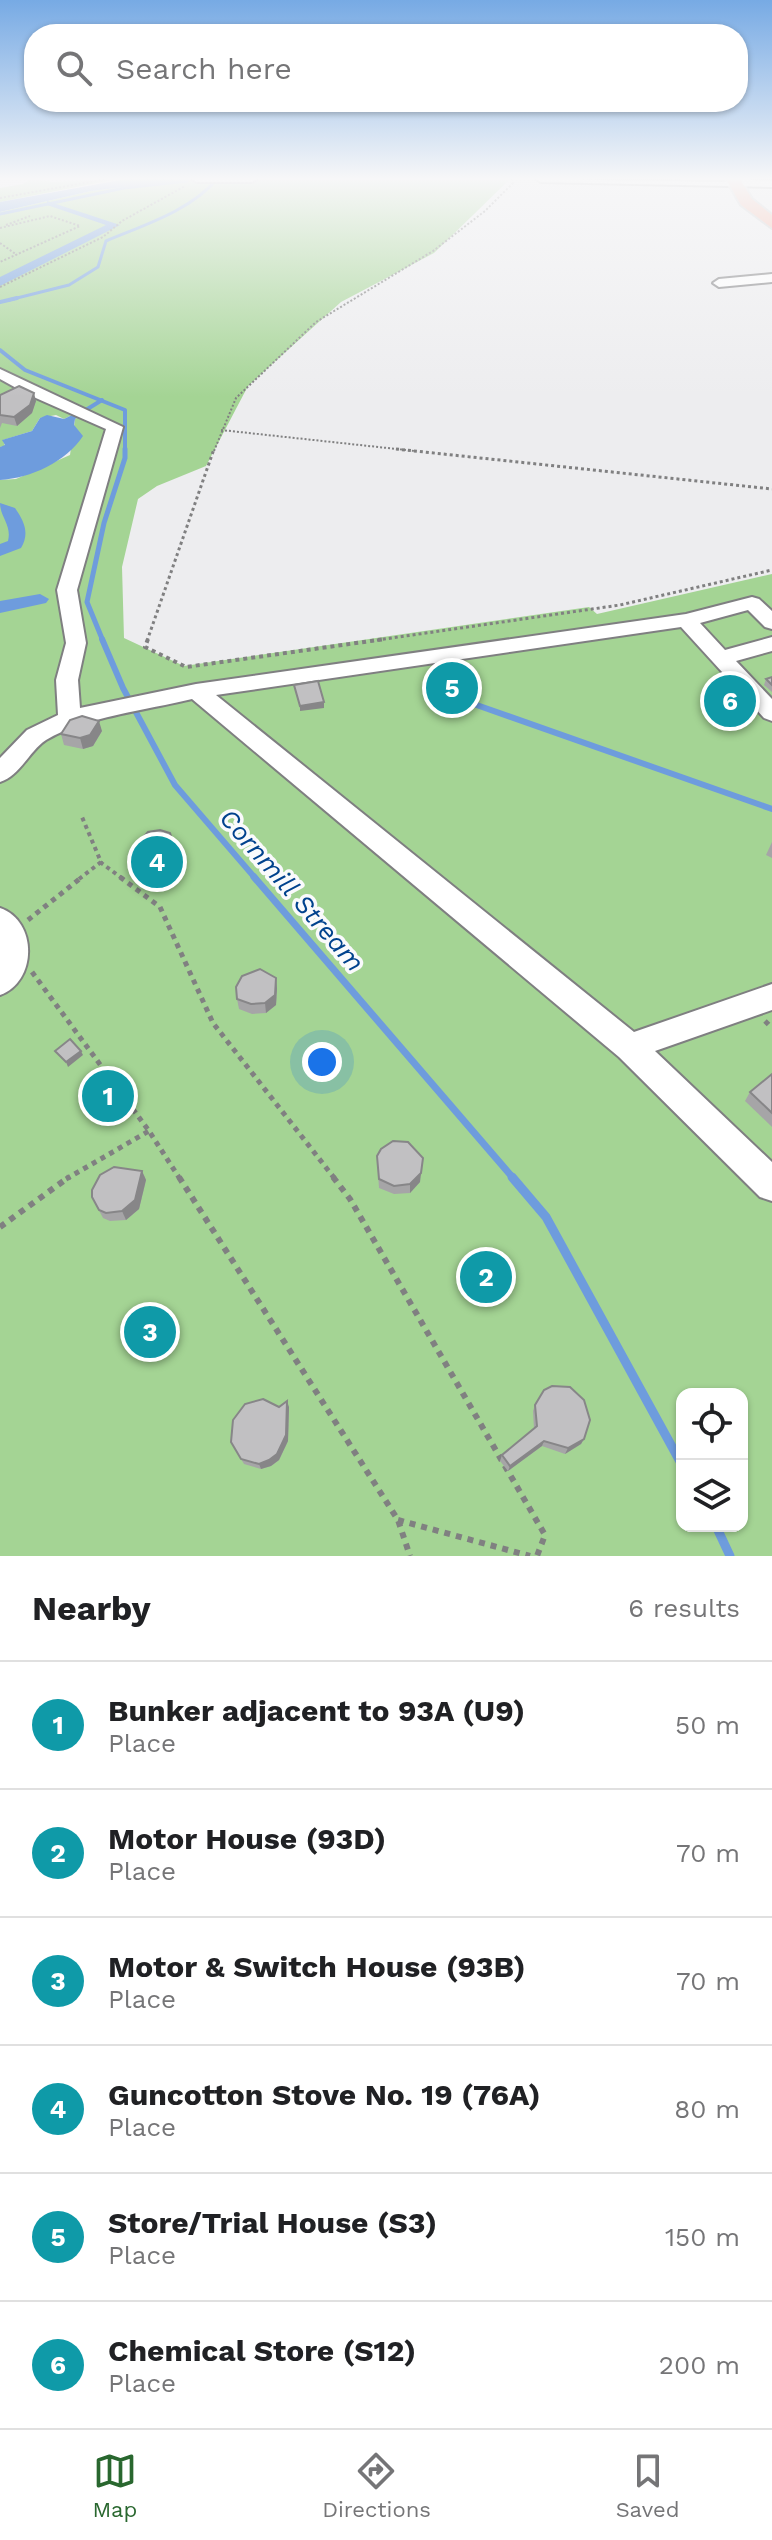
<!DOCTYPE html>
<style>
body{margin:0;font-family:"Work Sans",sans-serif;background:#f2f2f2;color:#202124}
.controls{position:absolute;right:24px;bottom:24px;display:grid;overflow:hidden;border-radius:16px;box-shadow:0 2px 6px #0004}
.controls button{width:72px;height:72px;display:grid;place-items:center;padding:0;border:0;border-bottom:2px solid #e0e0e0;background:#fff;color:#202124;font:40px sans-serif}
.you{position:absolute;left:322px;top:1062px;width:28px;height:28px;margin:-20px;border:6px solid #fff;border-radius:50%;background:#1a73e8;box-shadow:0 0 0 12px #1a73e833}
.badge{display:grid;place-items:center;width:52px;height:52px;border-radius:50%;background:#29672f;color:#fff;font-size:26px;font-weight:700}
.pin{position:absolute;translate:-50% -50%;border:4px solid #fff;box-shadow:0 2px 8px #0006}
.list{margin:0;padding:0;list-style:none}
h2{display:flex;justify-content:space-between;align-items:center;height:104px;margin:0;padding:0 32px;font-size:34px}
h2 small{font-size:26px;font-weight:400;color:#757577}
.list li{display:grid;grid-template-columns:52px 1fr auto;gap:24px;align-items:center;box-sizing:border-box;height:128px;padding:0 32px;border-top:2px solid #e0e0e0}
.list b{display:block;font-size:30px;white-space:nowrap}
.list p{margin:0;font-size:26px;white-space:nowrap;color:#757577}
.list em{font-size:26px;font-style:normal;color:#757577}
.icon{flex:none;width:44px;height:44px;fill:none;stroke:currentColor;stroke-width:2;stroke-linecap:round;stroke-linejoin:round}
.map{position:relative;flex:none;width:772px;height:1556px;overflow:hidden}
.search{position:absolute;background:#fff;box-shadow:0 2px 6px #0004;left:24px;right:24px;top:24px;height:88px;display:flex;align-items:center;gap:20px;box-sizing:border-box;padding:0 28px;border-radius:32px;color:#757577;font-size:30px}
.sheet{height:872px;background:#fff}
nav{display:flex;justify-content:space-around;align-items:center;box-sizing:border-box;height:112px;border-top:2px solid #e0e0e0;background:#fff;font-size:22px;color:#757577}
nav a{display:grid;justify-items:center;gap:4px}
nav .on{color:#29672f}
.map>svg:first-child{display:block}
</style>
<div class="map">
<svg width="772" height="1556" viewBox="0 0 772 1556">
<rect width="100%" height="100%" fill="#ededef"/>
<g fill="#a4d494" fill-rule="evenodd">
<polygon points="30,179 53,182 117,179 0,202 0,188 23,184"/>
<path d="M 189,179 L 235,179 L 235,182 L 259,179 L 509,180 L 434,253 L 341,302 L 248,386 L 206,466 L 157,486 L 138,499 L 122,567 L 124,638 L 184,666 L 589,607 L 597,614 L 772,574 L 772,1556 L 0,1556 L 0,480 L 16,479 L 70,455 L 75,419 L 82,415 L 78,412 L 64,419 L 56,415 L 40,418 L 32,431 L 3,440 L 5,446 L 0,447 L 0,212 L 91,191 ZM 682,1394 L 742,1394 L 742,1526 L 682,1526 Z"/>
</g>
<g fill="#6e9cdd">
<polygon points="126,179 189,179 91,191 0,212 0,202"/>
<path d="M 78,412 L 83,414 L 75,419 L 74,425 L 83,436 C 66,462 31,478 0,480 L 0,447 L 5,445 L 2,440 L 32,431 L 40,418 L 47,415 L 64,419 Z"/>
</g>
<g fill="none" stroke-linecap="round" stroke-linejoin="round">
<g stroke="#6e9cdd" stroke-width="3">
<polyline points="0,214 124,188 187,181"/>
<path d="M 9,300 L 69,285 L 98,267 L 106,241 C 144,225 190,211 217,179"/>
</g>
<g stroke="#6e9cdd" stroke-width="4">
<polyline points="0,302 17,298"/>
<polyline points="0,350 25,370 125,410 125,451"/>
<polyline points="81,413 102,400"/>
</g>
<polyline stroke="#6e9cdd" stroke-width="5" points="103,641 87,602 104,523 125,458 125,449"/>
<g stroke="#6e9cdd" stroke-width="6">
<polyline points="102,639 123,688 175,785 256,879"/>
<polyline points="471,703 772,809"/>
</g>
<polyline stroke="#6e9cdd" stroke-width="7" points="254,877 514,1179"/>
<g stroke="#6e9cdd" stroke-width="9">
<polyline points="512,1177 546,1217 682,1465"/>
<polyline points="716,1526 730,1556"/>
</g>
<g fill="#6e9cdd" fill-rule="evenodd">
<polygon points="47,201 120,225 0,286 0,277 106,225 47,205"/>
<path d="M 0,503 L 15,508 C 24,521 30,533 21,548 L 0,556 L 0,544 L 8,541 C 12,525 0,517 0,503 Z"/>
<polygon points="40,594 49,599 46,603 0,613 0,601"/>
</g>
<g stroke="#7f7f81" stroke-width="4">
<g id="minor">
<polygon points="192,179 257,179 252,182 197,182"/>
<polygon points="536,179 729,182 734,179 772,181 772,187 541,182"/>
<polygon points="772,274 772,282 719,287 713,283 719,279"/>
<path d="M 0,369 L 123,427 L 77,590 L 86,643 L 78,680 L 80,708 L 196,684 L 686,614 L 752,597 L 759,599 L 772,611 L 772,629 L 765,627 L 748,610 L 700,623 L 725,650 L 772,637 L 772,651 L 736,661 L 772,699 L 772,721 L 764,718 L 681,627 L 216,695 L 634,1032 L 772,984 L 772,1010 L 655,1051 L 772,1162 L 772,1201 L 760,1197 L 619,1057 L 192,699 C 147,710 85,717 46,740 C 29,751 20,776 0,782 L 0,758 L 27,730 L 58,715 L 56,680 L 66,643 L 57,590 L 106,429 L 29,395 L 0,379 Z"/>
<path d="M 0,908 C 38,921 37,982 0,995 Z"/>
</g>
</g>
<g stroke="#c8c8c9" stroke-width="4">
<polygon id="major" points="726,179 740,179 752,199 772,215 772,228 741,205"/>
</g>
<g stroke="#808081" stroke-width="2" stroke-dasharray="2 2" stroke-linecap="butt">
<polyline points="0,198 106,179"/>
<polyline points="6,225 30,216"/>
<polyline points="0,228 50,216 80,226 0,262"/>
<polyline points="0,243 17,255"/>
<polyline points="0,287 103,237 122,221 185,186"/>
<polyline points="221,430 415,451"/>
<polyline points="214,451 236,398 316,322 433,251 485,211 513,183 512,179"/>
</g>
<g stroke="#808081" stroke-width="3" stroke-dasharray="3 3" stroke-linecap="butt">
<polyline points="396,449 772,489"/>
<polyline points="147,641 214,449"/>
<polyline points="371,641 620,605 772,570"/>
</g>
<g stroke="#808081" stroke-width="4" stroke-dasharray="4 4" stroke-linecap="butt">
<polyline points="148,639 145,647 186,667 385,639"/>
<polyline points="100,862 123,879"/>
<polyline points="79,879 101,862 82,817"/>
</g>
<g stroke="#808081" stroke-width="5" stroke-dasharray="5 5" stroke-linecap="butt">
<polyline points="120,877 160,907 213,1023 335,1179"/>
<polyline points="28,920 82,877"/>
<polyline points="32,972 149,1131 180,1179"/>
<polyline points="765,1021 772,1028"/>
<polyline points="66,1179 149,1131"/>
</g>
<g stroke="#808081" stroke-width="6" stroke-dasharray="6 6" stroke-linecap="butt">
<polyline points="179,1177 398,1520 410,1556"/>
<polyline points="333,1177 350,1199 545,1535 537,1556"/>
<polyline points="0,1227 69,1177"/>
<polyline points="398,1520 530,1556"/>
</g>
<use href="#minor" fill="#fff" fill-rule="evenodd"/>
<use href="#major" fill="#f7aa95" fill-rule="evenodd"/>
</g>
<g fill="#a6a5a7">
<polygon points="0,395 36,401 32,413 17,426 2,423 0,428"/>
<polygon points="438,666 476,684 475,695 434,700 429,681 429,671 438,670"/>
<polygon points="772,677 772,692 764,685 766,679"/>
<polygon points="102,731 93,746 83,749 64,745 61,734"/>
<polygon points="772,842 772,858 766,855"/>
<polygon points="176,856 164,867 141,868 138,857"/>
<polygon points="277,988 276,1005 266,1013 252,1014 239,1009 237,999"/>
<polygon points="772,1074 772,1127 745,1101 750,1092"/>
<polygon points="377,1156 420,1182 410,1193 394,1194 379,1188"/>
<polygon points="142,1171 146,1180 139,1209 126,1220 110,1221 103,1218 92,1197"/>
<polygon points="474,1268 500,1279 499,1283 485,1291 474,1272"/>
<polygon points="535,1405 584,1439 581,1444 565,1454 542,1446 508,1471 500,1461 502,1455 534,1429 533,1411"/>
<polygon points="279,1407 289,1407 288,1441 279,1460 271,1466 261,1469 244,1464 234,1447"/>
</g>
<g fill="#878688">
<polygon points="34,393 36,401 32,413 17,426 14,417"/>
<polygon points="324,702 324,708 300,711 300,706"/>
<polygon points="99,721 102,731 93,746 83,749 80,738"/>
<polygon points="174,846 176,856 164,867 161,857"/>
<polygon points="276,978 277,988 276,1005 266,1013 265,1003"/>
<polygon points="81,1051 83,1055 68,1067 66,1062"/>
<polygon points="423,1158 420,1182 410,1193 410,1184"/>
<polygon points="142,1171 146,1180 139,1209 126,1220 122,1211"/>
<polygon points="500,1279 499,1283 485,1291 485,1287"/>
<polygon points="166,1328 168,1332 140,1349 138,1346"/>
<polygon points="287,1401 289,1407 288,1441 279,1460 271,1466 261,1469 259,1464"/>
<polygon points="584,1439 581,1444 565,1454 568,1448"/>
<polygon points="544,1441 542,1446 508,1471 510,1466"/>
</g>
<g fill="#c1c0c2" stroke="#878688" stroke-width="2">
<polygon points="19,386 34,393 30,405 14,417 0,415 0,395"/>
<polygon points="470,665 476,684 435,689 429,671 439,669 438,666"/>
<polygon points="772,677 772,685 766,679"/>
<polygon points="318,681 324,702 300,706 294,685"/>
<polygon points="82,716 99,721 90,735 80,738 61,734 70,720"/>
<polygon points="160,830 170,833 174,846 161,857 138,857 137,844 148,832"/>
<polygon points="260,969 276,978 275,995 265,1003 251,1004 237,999 236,987 242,976"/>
<polygon points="70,1039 81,1051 66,1062 55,1051"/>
<polygon points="772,1074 772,1113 750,1092"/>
<polygon points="393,1141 408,1142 423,1158 421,1173 410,1184 394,1186 379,1179 377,1156 381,1149"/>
<polygon points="114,1167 142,1171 135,1200 122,1211 106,1213 99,1210 92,1197 92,1190 100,1175"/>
<polygon points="489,1260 500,1279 485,1287 474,1268"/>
<polygon points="158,1311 166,1328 138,1346 131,1328"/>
<polygon points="552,1386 570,1387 584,1400 590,1420 584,1439 568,1448 544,1441 510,1466 502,1455 537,1426 535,1405 544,1390"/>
<polygon points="263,1399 279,1407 287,1401 286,1435 277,1454 269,1460 259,1464 241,1459 231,1442 233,1420 245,1404"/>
</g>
<linearGradient id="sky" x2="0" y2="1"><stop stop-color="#77aae4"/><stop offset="0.45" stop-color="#f7f7f8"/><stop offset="1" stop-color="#f7f7f8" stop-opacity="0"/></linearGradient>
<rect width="772" height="397" fill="url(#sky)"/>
<g text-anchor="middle" stroke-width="7" stroke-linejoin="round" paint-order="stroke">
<g font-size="26" font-style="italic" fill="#00428d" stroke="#fafafc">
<text transform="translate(292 890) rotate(49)" y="9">Cornmill Stream</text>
</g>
</g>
</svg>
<div class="controls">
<button><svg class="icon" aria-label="locate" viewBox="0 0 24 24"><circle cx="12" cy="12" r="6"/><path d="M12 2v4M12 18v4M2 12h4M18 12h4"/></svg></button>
<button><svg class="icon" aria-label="layers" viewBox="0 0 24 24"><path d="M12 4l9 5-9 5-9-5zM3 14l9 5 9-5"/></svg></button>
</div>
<div class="you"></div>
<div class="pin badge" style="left:108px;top:1096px;background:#0f9aa8">1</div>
<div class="pin badge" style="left:486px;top:1277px;background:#0f9aa8">2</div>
<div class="pin badge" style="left:150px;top:1332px;background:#0f9aa8">3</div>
<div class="pin badge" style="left:157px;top:862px;background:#0f9aa8">4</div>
<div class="pin badge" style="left:452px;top:688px;background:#0f9aa8">5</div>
<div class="pin badge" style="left:730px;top:701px;background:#0f9aa8">6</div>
<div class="search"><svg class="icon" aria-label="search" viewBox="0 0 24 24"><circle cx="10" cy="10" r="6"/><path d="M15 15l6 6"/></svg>Search here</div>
</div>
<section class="sheet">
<h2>Nearby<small>6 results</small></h2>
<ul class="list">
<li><span class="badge" style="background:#0f9aa8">1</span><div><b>Bunker adjacent to 93A (U9)</b><p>Place</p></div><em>50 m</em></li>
<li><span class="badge" style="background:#0f9aa8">2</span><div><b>Motor House (93D)</b><p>Place</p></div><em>70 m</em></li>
<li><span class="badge" style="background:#0f9aa8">3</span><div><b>Motor &amp; Switch House (93B)</b><p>Place</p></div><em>70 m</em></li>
<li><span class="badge" style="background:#0f9aa8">4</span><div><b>Guncotton Stove No. 19 (76A)</b><p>Place</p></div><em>80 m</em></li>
<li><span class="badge" style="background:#0f9aa8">5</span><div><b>Store/Trial House (S3)</b><p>Place</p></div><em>150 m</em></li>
<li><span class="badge" style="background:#0f9aa8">6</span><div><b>Chemical Store (S12)</b><p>Place</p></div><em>200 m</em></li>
</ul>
</section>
<nav>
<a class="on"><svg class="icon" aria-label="map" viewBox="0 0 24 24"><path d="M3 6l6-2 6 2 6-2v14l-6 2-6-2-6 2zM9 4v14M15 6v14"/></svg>Map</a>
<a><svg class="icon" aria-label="directions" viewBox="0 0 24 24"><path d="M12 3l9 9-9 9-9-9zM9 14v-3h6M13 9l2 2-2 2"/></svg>Directions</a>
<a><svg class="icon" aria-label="saved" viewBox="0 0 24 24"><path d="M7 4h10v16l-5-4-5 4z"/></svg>Saved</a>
</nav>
